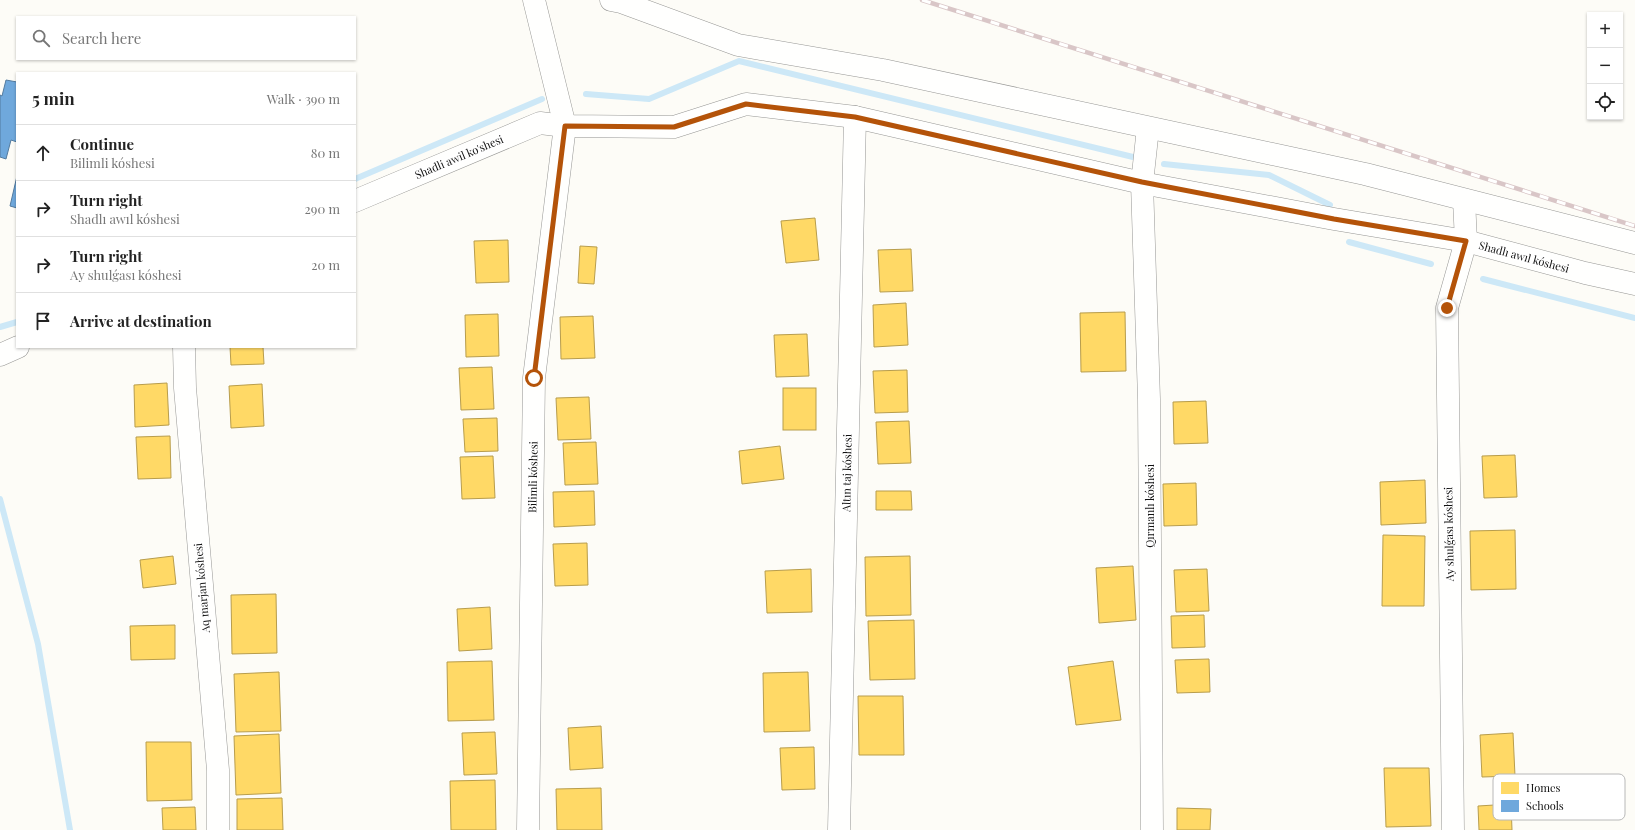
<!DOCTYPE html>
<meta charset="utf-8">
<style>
body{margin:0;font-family:"Playfair Display",serif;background:#f2f2f2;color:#222}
.controls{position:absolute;right:12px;top:12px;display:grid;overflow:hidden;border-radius:0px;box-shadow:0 1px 3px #0004}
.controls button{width:36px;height:36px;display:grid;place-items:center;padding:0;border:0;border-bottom:1px solid #e0e0e0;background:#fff;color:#222;font:20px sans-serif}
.stop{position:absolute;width:12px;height:12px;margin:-9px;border:3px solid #b45309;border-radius:50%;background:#fff}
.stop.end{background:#b45309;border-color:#fff;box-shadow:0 1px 4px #0008}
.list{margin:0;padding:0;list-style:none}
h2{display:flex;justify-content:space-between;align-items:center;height:52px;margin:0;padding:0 16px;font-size:17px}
h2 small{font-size:13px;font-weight:400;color:#767676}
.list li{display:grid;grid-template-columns:26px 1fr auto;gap:12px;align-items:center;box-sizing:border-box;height:56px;padding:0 16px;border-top:1px solid #e0e0e0}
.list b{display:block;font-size:15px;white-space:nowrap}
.list p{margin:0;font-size:13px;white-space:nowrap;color:#767676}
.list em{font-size:13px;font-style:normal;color:#767676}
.icon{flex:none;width:22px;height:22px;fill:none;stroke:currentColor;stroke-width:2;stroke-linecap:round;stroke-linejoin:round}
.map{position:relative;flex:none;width:1635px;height:830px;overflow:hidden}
.search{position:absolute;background:#fff;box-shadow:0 1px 3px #0004;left:16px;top:16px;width:340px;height:44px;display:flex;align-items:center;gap:10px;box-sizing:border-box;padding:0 14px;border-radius:0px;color:#767676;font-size:15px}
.panel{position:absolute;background:#fff;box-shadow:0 1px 3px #0004;left:16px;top:72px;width:340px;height:276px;border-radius:0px}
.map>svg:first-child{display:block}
</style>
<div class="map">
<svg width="1635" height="830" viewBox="0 0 1635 830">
<rect width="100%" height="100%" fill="#fdfcf7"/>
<g fill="#ffd966" stroke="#b89d4c">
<polygon points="815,218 819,260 786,263 781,221"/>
<polygon points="508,240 509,282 476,283 474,241"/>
<polygon points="580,246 597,247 594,284 578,283"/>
<polygon points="911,249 913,291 880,292 878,250"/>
<polygon points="906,303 908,345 874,347 873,305"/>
<polygon points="1125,312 1126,371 1081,372 1080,313"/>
<polygon points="498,314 499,356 466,357 465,315"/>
<polygon points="593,316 595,358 561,359 560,317"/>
<polygon points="807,334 809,376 776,377 774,335"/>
<polygon points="230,347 263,347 264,364 231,365"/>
<polygon points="492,367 494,409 461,410 459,368"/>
<polygon points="907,370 908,412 875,413 873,371"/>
<polygon points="167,383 169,425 135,427 134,385"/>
<polygon points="262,384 264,426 231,428 229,386"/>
<rect x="783" y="388" width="33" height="42"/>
<polygon points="589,397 591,439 558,440 556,398"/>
<polygon points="1206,401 1208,443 1174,444 1173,402"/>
<polygon points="497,418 498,451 465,452 463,419"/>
<polygon points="909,421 911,463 878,464 876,422"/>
<polygon points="170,436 171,478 138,479 136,437"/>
<polygon points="596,442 598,484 565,485 563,443"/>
<polygon points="780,446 784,479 742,484 739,451"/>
<polygon points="1515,455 1517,497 1484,498 1482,456"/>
<polygon points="493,456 495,498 462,499 460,457"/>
<polygon points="1425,480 1426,523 1381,525 1380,482"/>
<polygon points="1196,483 1197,525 1164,526 1163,484"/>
<polygon points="594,491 595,525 554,527 553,492"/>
<polygon points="876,491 911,491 912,510 876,510"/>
<polygon points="1515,530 1516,589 1471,590 1470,531"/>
<polygon points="1383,535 1425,536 1424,606 1382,606"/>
<polygon points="587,543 588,585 555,586 553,544"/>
<polygon points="173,556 176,584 143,588 140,560"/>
<polygon points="910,556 911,615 866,616 865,557"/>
<polygon points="1133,566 1136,620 1099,623 1096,568"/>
<polygon points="811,569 812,612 767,613 765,571"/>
<polygon points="1207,569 1209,611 1176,612 1174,570"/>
<polygon points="276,594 277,653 232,654 231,595"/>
<polygon points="490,607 492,649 459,651 457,609"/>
<polygon points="1204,615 1205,647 1172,648 1171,616"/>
<polygon points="914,620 915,679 870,680 868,621"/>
<polygon points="175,625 175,659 131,660 130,626"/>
<polygon points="1209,659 1210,692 1177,693 1175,660"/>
<polygon points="492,661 494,720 448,721 447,662"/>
<polygon points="1113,661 1121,720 1076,725 1068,667"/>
<polygon points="279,672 281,731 236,732 234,674"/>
<polygon points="808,672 810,731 764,732 763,673"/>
<polygon points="858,696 903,696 904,755 859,755"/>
<polygon points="601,726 603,768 570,770 568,728"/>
<polygon points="495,732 497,774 464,775 462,733"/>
<polygon points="1513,733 1515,776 1482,777 1480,735"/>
<polygon points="279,734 281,793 236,795 234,736"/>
<polygon points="146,742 191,742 192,800 147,801"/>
<polygon points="814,747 815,789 782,790 780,748"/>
<polygon points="1384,768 1429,768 1431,826 1386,827"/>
<polygon points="495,780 496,830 451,830 450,781"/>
<polygon points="601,788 602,830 557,830 556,789"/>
<polygon points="282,798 283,830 237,830 237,799"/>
<polygon points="1511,804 1512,830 1479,830 1478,806"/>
<polygon points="195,807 196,830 163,830 162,808"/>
<polygon points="1177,808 1211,809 1210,830 1177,830"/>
</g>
<g fill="#6fa8dc" stroke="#537b9f">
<polygon points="6,80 17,82 17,142 11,140 6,159 0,157 0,95 2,96"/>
<polygon points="17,176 17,208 10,206"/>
</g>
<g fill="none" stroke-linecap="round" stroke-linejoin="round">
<g stroke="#cde8f7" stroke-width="6">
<polyline points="586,94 649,99 739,61 1133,157"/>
<polyline points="1164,164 1269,175 1330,205"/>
<polyline points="355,179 542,99"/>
<polyline points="1349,242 1431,264"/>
<polyline points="1483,279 1635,318"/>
<polyline points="0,327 17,322"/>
<polyline points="0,499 38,644 70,830"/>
</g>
<g stroke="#979795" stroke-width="23">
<g id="minor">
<polyline points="611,0 621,2 738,45 883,70 1365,174 1635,243"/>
<polyline points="1148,128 1142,183 1149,399 1152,830"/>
<polyline points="355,201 540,123 565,126 674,127 746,104 855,117 1142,183 1334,219 1466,241 1585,273 1635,284"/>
<polyline points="184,347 185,388 218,770 218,830"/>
<polyline points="0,355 18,347"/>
<polyline points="528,830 534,378 565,126 534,0"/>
<polyline points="839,830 855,117"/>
<polyline points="1453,830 1447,308 1466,241 1464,200"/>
</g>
</g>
<use href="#minor" stroke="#fffffe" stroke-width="22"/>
<g stroke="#d9c6c7" stroke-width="4.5">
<polyline id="rail" points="922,0 1635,226"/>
</g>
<use href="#rail" stroke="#fff" stroke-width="3" stroke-dasharray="9" stroke-linecap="butt"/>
</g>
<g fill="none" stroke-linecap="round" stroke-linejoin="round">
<polyline stroke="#b45309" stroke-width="5" points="534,378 565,126 674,127 746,104 855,117 1142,182 1334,219 1466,241 1447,308"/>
</g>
<g text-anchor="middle" stroke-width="4" stroke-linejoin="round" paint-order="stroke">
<g font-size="11" fill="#111" stroke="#fff">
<text transform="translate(459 157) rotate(-23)" y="4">Shadli awil ko'shesi</text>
<text transform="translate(1524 257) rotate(15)" y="4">Shadlı awıl kóshesi</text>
<text transform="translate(847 473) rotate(-89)" y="4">Altın taj kóshesi</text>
<text transform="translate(533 477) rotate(-89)" y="4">Bilimli kóshesi</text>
<text transform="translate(1150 506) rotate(-90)" y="4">Qırmanlı kóshesi</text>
<text transform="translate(1449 534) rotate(-91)" y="4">Ay shulǵası kóshesi</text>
<text transform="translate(202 588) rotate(-95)" y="4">Aq marjan kóshesi</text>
</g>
</g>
<rect x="1493" y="774" width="132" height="46" rx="6" fill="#fff" stroke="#b8b8b8" stroke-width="1"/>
<rect x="1501" y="782" width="18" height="12" fill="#ffd966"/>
<rect x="1501" y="800" width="18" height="12" fill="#6fa8dc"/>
<g font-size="11" fill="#111">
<text x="1526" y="792">Homes</text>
<text x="1526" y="810">Schools</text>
</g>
</svg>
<div class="controls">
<button>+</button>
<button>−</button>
<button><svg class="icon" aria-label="locate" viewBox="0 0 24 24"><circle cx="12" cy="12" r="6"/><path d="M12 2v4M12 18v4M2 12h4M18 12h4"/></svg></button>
</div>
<div class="stop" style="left:534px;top:378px"></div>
<div class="stop end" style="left:1447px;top:308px"></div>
<div class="search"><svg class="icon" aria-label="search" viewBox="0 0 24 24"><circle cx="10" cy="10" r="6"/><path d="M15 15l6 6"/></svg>Search here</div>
<section class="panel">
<h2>5 min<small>Walk · 390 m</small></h2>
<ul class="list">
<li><svg class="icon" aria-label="ahead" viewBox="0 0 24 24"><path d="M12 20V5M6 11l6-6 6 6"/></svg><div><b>Continue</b><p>Bilimli kóshesi</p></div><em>80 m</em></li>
<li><svg class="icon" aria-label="right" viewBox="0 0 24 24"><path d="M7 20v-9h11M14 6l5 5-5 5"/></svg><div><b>Turn right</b><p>Shadlı awıl kóshesi</p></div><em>290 m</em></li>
<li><svg class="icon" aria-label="right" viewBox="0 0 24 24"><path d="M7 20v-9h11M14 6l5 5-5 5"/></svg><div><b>Turn right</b><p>Ay shulǵası kóshesi</p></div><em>20 m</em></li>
<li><svg class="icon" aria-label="arrive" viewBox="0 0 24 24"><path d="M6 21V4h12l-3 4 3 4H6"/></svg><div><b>Arrive at destination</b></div></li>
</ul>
</section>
</div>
